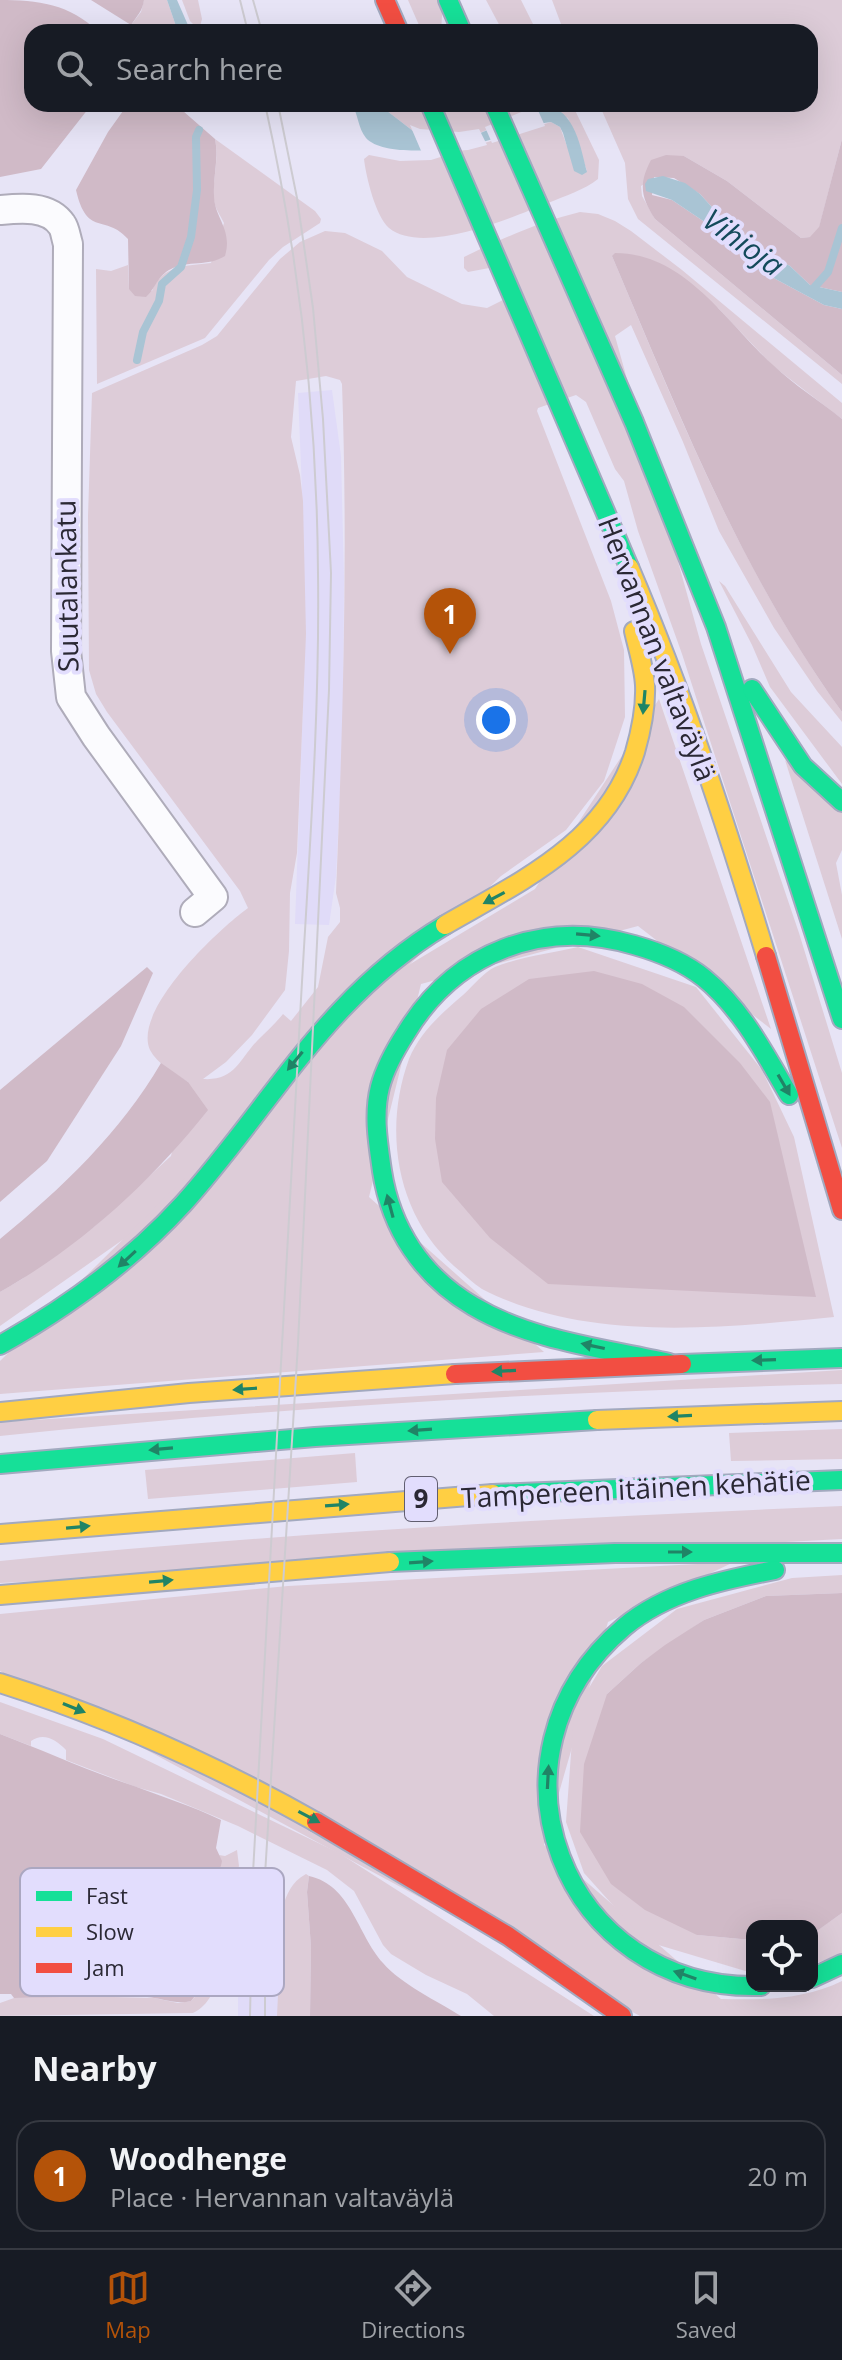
<!DOCTYPE html>
<meta charset="utf-8">
<style>
body{margin:0;font-family:"Open Sans",sans-serif;background:#242831;color:#f1f3f6}
.controls{position:absolute;right:24px;bottom:24px;display:grid;overflow:hidden;border-radius:16px;box-shadow:0 8px 32px #0002}
.controls button{width:72px;height:72px;display:grid;place-items:center;padding:0;border:0;border-bottom:2px solid #363941;background:#171b24;color:#f1f3f6;font:40px sans-serif}
.you{position:absolute;left:496px;top:720px;width:28px;height:28px;margin:-20px;border:6px solid #fff;border-radius:50%;background:#1a73e8;box-shadow:0 0 0 12px #1a73e833}
.badge{display:grid;place-items:center;width:52px;height:52px;border-radius:50%;background:#b45309;color:#fff;font-size:26px;font-weight:700}
.pin{position:absolute;translate:-50% -66px;filter:drop-shadow(0 2px 4px #0008)}
.pin::after{content:'';position:absolute;top:42px;width:28px;height:24px;background:inherit;clip-path:polygon(0 0,100% 0,50% 100%)}
.list{margin:0;padding:0;list-style:none}
h2{display:flex;justify-content:space-between;align-items:center;height:104px;margin:0;padding:0 32px;font-size:34px}
h2 small{font-size:26px;font-weight:400;color:#9ea1a6}
.list li{display:grid;grid-template-columns:52px 1fr auto;gap:24px;align-items:center;box-sizing:border-box;height:112px;margin:0 16px 16px;padding:0 16px;border:2px solid #363941;border-radius:24px}
.list b{display:block;font-size:30px;white-space:nowrap}
.list p{margin:0;font-size:26px;white-space:nowrap;color:#9ea1a6}
.list em{font-size:26px;font-style:normal;color:#9ea1a6}
.icon{flex:none;width:44px;height:44px;fill:none;stroke:currentColor;stroke-width:2;stroke-linecap:round;stroke-linejoin:round}
.map{position:relative;flex:none;width:842px;height:2016px;overflow:hidden}
.search{position:absolute;background:#171b24;box-shadow:0 8px 32px #0002;left:24px;right:24px;top:24px;height:88px;display:flex;align-items:center;gap:20px;box-sizing:border-box;padding:0 28px;border-radius:24px;color:#9ea1a6;font-size:30px}
.sheet{height:232px;background:#171b24}
nav{display:flex;justify-content:space-around;align-items:center;box-sizing:border-box;height:112px;border-top:2px solid #363941;background:#171b24;font-size:22px;color:#9ea1a6}
nav a{display:grid;justify-items:center;gap:4px}
nav .on{color:#b45309}
.map>svg:first-child{display:block}
</style>
<div class="map">
<svg width="842" height="2016" viewBox="0 0 842 2016">
<rect width="100%" height="100%" fill="#e7e4f6"/>
<g fill="#e0dbf8">
<polygon points="332,390 341,456 344,577 343,733 336,876 329,925 295,924 304,676 303,515 298,393"/>
<polygon points="243,1899 276,1900 279,1916 278,2016 238,2016 238,1907"/>
</g>
<g fill="#ddccd8" fill-rule="evenodd">
<polygon points="144,0 167,0 178,32 140,32 131,25 141,12"/>
<polygon points="182,0 198,0 202,19 199,30 190,21"/>
<polygon points="408,0 443,0 441,32 422,32"/>
<polygon points="486,0 521,0 537,32 503,32"/>
<polygon points="552,0 842,0 842,139 819,228 811,237 801,238 727,181 684,156 641,186 642,196 655,219 842,375 842,384 638,219 628,199 625,163 599,104 810,104 810,32 564,32"/>
<path d="M 378,104 L 572,104 L 599,160 L 598,179 C 584,190 565,196 548,203 C 513,217 423,256 389,228 C 376,217 366,177 364,159 L 369,155 L 400,161 L 431,160 L 551,122 L 560,127 L 567,146 L 587,171 L 568,118 L 546,106 L 477,134 L 413,131 Z"/>
<path d="M 215,139 L 315,211 L 321,219 L 320,223 L 283,247 L 269,260 L 205,338 L 97,384 L 96,269 L 111,271 L 128,265 L 129,289 L 152,291 C 162,265 186,266 211,263 L 224,223 C 221,217 217,211 215,205 C 210,186 220,162 215,139 Z"/>
<path d="M 580,212 L 598,214 L 615,221 L 631,231 L 682,270 L 842,403 L 842,419 L 773,366 L 718,308 L 612,256 C 679,415 740,570 842,712 L 842,722 L 817,691 L 774,628 L 719,531 L 683,442 L 631,325 L 615,336 L 701,644 L 799,933 L 842,1073 L 842,1148 L 682,654 L 638,531 L 624,481 L 615,469 L 586,402 L 576,395 L 538,408 L 537,411 L 611,601 L 624,650 L 625,717 L 604,781 L 566,830 L 501,876 L 131,1234 L 0,1326 L 0,1292 L 22,1279 L 95,1226 L 171,1156 L 188,1082 C 176,1074 157,1064 150,1050 C 132,1010 219,929 248,908 L 240,891 L 107,712 L 96,694 L 89,670 L 88,516 L 92,393 L 202,345 L 217,336 L 280,259 L 300,242 L 325,231 L 345,233 L 382,251 L 407,277 L 462,304 L 487,308 L 505,299 L 505,265 L 468,272 L 464,268 L 464,257 C 501,239 539,222 580,212 ZM 326,376 L 340,380 L 342,384 C 348,554 343,723 336,893 L 340,908 L 340,922 L 328,937 L 318,987 L 291,1021 L 283,1014 C 275,1024 266,1032 257,1041 C 239,1060 235,1081 203,1079 L 226,1062 L 252,1035 L 285,990 L 289,951 L 290,893 L 297,853 L 306,634 L 303,501 L 300,475 L 291,437 L 296,381 Z"/>
<polygon points="719,581 725,586 791,692 842,747 842,784 770,687 752,645"/>
<polygon points="659,699 771,1029 638,926 421,984 369,1197 544,1352 0,1394 0,1361 387,978 535,889"/>
<polygon points="785,760 842,812 842,850 836,863 842,895 842,939"/>
<path d="M 578,947 L 696,987 L 762,1070 L 794,1137 L 834,1317 C 721,1328 587,1343 482,1289 C 472,1283 463,1273 454,1266 C 396,1214 383,1130 409,1059 C 420,1032 442,1013 463,995 C 473,986 484,972 495,967 C 519,957 553,953 578,947 Z"/>
<path d="M 842,1370 L 842,1384 C 561,1391 280,1407 0,1436 L 0,1422 Z"/>
<polygon points="842,1429 842,1459 731,1461 729,1433"/>
<polygon points="355,1453 357,1482 148,1499 145,1470"/>
<path d="M 842,1506 L 842,1539 L 0,1583 L 0,1561 C 280,1533 561,1518 842,1506 Z"/>
<path d="M 734,1562 L 608,1622 L 544,1845 L 721,1999 C 763,2000 803,2000 842,1981 L 842,2016 L 640,2016 L 0,1671 L 0,1614 L 288,1586 Z"/>
<polygon points="842,1575 842,1593 766,1596 704,1620 641,1663 607,1694 697,1935 752,1940 752,1973 645,1941 584,1873 566,1822 574,1713 602,1666 677,1609 792,1578"/>
<path d="M 0,1702 L 103,1739 L 339,1853 L 594,2016 L 494,2016 L 467,1994 L 426,1975 L 391,1954 L 383,1945 L 354,1891 L 327,1870 L 238,1826 L 161,1794 L 136,1787 L 66,1760 L 66,1750 C 56,1740 44,1732 31,1741 L 31,1746 L 0,1734 Z"/>
<path d="M 237,1850 L 239,1866 L 231,1886 L 219,1890 L 221,1902 L 211,1895 L 205,1895 C 212,1881 226,1872 219,1855 L 225,1856 Z"/>
<path d="M 306,1874 L 309,1876 L 307,1892 L 311,1947 L 310,2016 L 277,2016 L 282,1909 C 287,1894 291,1882 306,1874 Z"/>
<polygon points="842,1913 842,1953 812,1965 812,1934"/>
<path d="M 220,1970 C 217,1986 209,2006 193,2013 L 0,2016 L 0,2003 L 14,1998 L 74,1996 L 154,1998 L 178,2003 L 191,2001 Z"/>
</g>
<g fill="#d0bac7">
<path d="M 0,0 C 37,0 71,4 98,32 L 32,32 L 32,104 L 92,104 L 41,169 L 0,177 Z"/>
<path d="M 91,0 L 144,0 C 143,10 137,16 131,25 Z"/>
<path d="M 128,104 L 175,104 L 215,139 C 219,159 213,176 214,195 C 214,218 233,229 225,256 C 208,267 188,260 171,269 C 157,276 156,288 146,297 L 135,296 L 129,289 L 128,239 C 105,213 87,238 76,190 L 108,132 Z"/>
<path d="M 842,139 L 842,292 L 810,285 L 790,266 L 765,253 L 720,216 L 700,194 L 674,178 L 654,177 L 652,195 L 672,200 L 724,235 L 740,248 L 757,269 L 824,305 L 842,309 L 842,375 L 655,219 C 640,196 639,183 651,160 L 666,155 L 684,156 L 727,181 L 801,238 L 810,237 L 819,227 Z"/>
<path d="M 615,253 C 685,253 726,322 773,365 C 794,385 820,401 842,419 L 842,712 C 740,571 679,414 612,256 Z"/>
<polygon points="147,967 153,973 121,1046 47,1161 0,1202 0,1090"/>
<polygon points="594,971 642,984 684,1007 740,1063 770,1102 816,1297 548,1284 490,1238 442,1182 435,1139 436,1098 447,1050 481,1009 529,979"/>
<path d="M 161,1063 L 188,1082 L 208,1110 C 151,1182 80,1247 0,1292 L 0,1239 C 61,1189 121,1132 161,1063 Z"/>
<polygon points="842,1593 842,1913 814,1933 812,1926 752,1926 752,1940 697,1935 645,1910 611,1884 580,1832 584,1764 607,1694 641,1663 665,1645 704,1620 766,1596"/>
<path d="M 0,1734 C 45,1751 88,1771 134,1786 C 163,1797 192,1806 221,1820 L 216,1848 L 222,1861 L 218,1879 L 205,1893 L 197,1944 L 196,1986 L 199,1991 L 191,2001 C 176,2005 162,1998 147,1997 C 102,1996 58,1997 14,1998 L 11,1994 L 0,1994 Z"/>
<path d="M 309,1876 C 351,1885 357,1934 383,1963 C 401,1984 437,2001 461,2016 L 310,2016 L 311,1947 L 307,1892 Z"/>
</g>
<g fill="#a9c4d4">
<polygon points="167,0 177,0 191,32 178,32"/>
<path d="M 352,104 L 378,104 L 413,131 L 478,134 L 546,106 C 575,109 581,149 587,172 L 582,175 L 574,171 L 563,133 L 560,127 L 551,122 C 529,124 508,135 486,141 C 461,149 385,159 366,138 C 358,128 358,114 352,104 Z"/>
<polygon points="663,176 685,183 700,194 720,216 765,253 790,266 810,285 842,292 842,309 824,305 768,275 757,269 740,248 724,235 672,200 646,191 645,184 648,179"/>
</g>
<g fill="#e7e4f6">
<polygon points="536,106 545,126 492,143 485,127"/>
<polygon points="410,125 420,129 459,132 479,129 487,145 468,150 422,153"/>
</g>
<g fill="none" stroke-linecap="round" stroke-linejoin="round">
<g stroke="#a9c4d4" stroke-width="8">
<polyline points="812,290 828,272 842,228"/>
<polyline points="137,360 143,332 159,301 162,284 181,267 191,237 197,190 196,137 199,130"/>
</g>
<g stroke="#afacba" stroke-width="32">
<path id="street" d="M 0,210 C 20,208 49,205 62,225 C 65,229 66,238 68,244 L 66,651 L 71,697 L 96,736 L 213,897 L 195,912"/>
</g>
<g stroke="#a2a9bf" stroke-width="22">
<g id="fast">
<polyline points="448,0 462,32"/>
<polyline points="430,104 629,567"/>
<polyline points="494,104 634,422 716,627 842,1019"/>
<polyline points="752,689 803,766 842,802"/>
<path d="M 0,1345 C 68,1307 130,1262 183,1204 C 272,1105 326,996 445,925"/>
<path d="M 669,1363 C 603,1348 532,1341 473,1306 C 422,1276 391,1229 382,1171 C 378,1143 373,1115 380,1087 C 385,1068 395,1050 406,1033 C 455,952 543,918 634,945 C 659,952 684,962 704,978 C 742,1009 765,1054 789,1095"/>
<polyline points="682,1364 842,1358"/>
<polyline points="0,1464 315,1437 597,1420"/>
<polyline points="493,1494 842,1480"/>
<polyline points="390,1562 615,1553 842,1553"/>
<polyline points="812,1978 842,1964"/>
<path d="M 761,1986 C 562,1992 472,1756 624,1627 C 666,1592 722,1580 775,1570"/>
</g>
</g>
<g stroke="#a2a9bf" stroke-width="22">
<g id="slow">
<path d="M 629,567 C 683,693 726,824 766,956"/>
<path d="M 445,925 C 521,881 606,843 635,752 C 641,731 646,707 645,685 C 644,667 638,649 634,631"/>
<polyline points="0,1412 189,1393 455,1374"/>
<polyline points="597,1420 842,1411"/>
<polyline points="0,1534 493,1494"/>
<polyline points="0,1595 390,1562"/>
<path d="M 0,1683 C 111,1718 215,1765 316,1822"/>
</g>
</g>
<g stroke="#a2a9bf" stroke-width="22">
<g id="jam">
<polyline points="385,0 399,32"/>
<polyline points="766,956 842,1210"/>
<polyline points="455,1374 682,1364"/>
<polyline points="316,1822 508,1936 622,2016"/>
</g>
</g>
<use href="#street" stroke="#fbfbfe" stroke-width="28"/>
<use href="#fast" stroke="#16e098" stroke-width="18"/>
<use href="#slow" stroke="#ffcf43" stroke-width="18"/>
<use href="#jam" stroke="#f24e42" stroke-width="18"/>
<g stroke="#cdcbd1" stroke-width="2">
<polyline points="240,0 248,32"/>
<polyline points="253,0 262,32"/>
<path d="M 250,2016 L 253,1873 C 268,1594 284,1315 299,1036 C 307,882 320,727 318,573 C 317,416 299,257 265,104"/>
<polyline points="265,2016 265,1875 298,1344 329,690 331,573 323,419 313,308 297,198 278,104"/>
</g>
</g>
<defs><path id="oneway-solid" d="M-6-.8H1V-3.2L6.5 0L1 3.2V.8H-6Z" transform="scale(2)"/></defs>
<g fill="#208466">
<use href="#oneway-solid" transform="translate(644 702) rotate(95)"/>
<use href="#oneway-solid" transform="translate(494 898) rotate(152)"/>
<use href="#oneway-solid" transform="translate(588 935) rotate(5)"/>
<use href="#oneway-solid" transform="translate(295 1061) rotate(129)"/>
<use href="#oneway-solid" transform="translate(784 1085) rotate(60)"/>
<use href="#oneway-solid" transform="translate(390 1206) rotate(-105)"/>
<use href="#oneway-solid" transform="translate(127 1259) rotate(137)"/>
<use href="#oneway-solid" transform="translate(593 1346) rotate(-168)"/>
<use href="#oneway-solid" transform="translate(764 1360) rotate(178)"/>
<use href="#oneway-solid" transform="translate(504 1371) rotate(177)"/>
<use href="#oneway-solid" transform="translate(245 1389) rotate(176)"/>
<use href="#oneway-solid" transform="translate(680 1416) rotate(177)"/>
<use href="#oneway-solid" transform="translate(420 1430) rotate(176)"/>
<use href="#oneway-solid" transform="translate(161 1449) rotate(175)"/>
<use href="#oneway-solid" transform="translate(337 1505) rotate(-4)"/>
<use href="#oneway-solid" transform="translate(78 1527) rotate(-5)"/>
<use href="#oneway-solid" transform="translate(680 1552)"/>
<use href="#oneway-solid" transform="translate(421 1562) rotate(-4)"/>
<use href="#oneway-solid" transform="translate(161 1581) rotate(-5)"/>
<use href="#oneway-solid" transform="translate(74 1708) rotate(22)"/>
<use href="#oneway-solid" transform="translate(548 1777) rotate(-87)"/>
<use href="#oneway-solid" transform="translate(309 1817) rotate(28)"/>
<use href="#oneway-solid" transform="translate(685 1975) rotate(-161)"/>
</g>
<g text-anchor="middle" stroke-width="8" stroke-linejoin="round" paint-order="stroke">
<rect fill="#e2ddfd" stroke="#615e70" stroke-width="2" x="405" y="1477" width="32" height="44" rx="6"/>
<g font-size="26" font-weight="bold" fill="#2a2834">
<text x="421" y="1508">9</text>
</g>
<g font-size="28" fill="#2a2834" stroke="#e2ddfd">
<text transform="translate(67 586) rotate(-91)" y="10">Suutalankatu</text>
<text transform="translate(657 649) rotate(69)" y="10">Hervannan valtaväylä</text>
<text transform="translate(636 1489) rotate(-3)" y="10">Tampereen itäinen kehätie</text>
</g>
<g font-size="30" font-style="italic" fill="#144a5b" stroke="#e2ddfd">
<text transform="translate(743 243) rotate(36)" y="10">Vihioja</text>
</g>
</g>
<rect x="20" y="1868" width="264" height="128" rx="12" fill="#e2ddfd" stroke="#aba7c1" stroke-width="2"/>
<rect x="36" y="1891" width="36" height="10" fill="#16e098"/>
<rect x="36" y="1927" width="36" height="10" fill="#ffcf43"/>
<rect x="36" y="1963" width="36" height="10" fill="#f24e42"/>
<g font-size="22" fill="#2a2834">
<text x="86" y="1904">Fast</text>
<text x="86" y="1940">Slow</text>
<text x="86" y="1976">Jam</text>
</g>
</svg>
<div class="controls">
<button><svg class="icon" aria-label="locate" viewBox="0 0 24 24"><circle cx="12" cy="12" r="6"/><path d="M12 2v4M12 18v4M2 12h4M18 12h4"/></svg></button>
</div>
<div class="you"></div>
<div class="pin badge" style="left:450px;top:654px">1</div>
<div class="search"><svg class="icon" aria-label="search" viewBox="0 0 24 24"><circle cx="10" cy="10" r="6"/><path d="M15 15l6 6"/></svg>Search here</div>
</div>
<section class="sheet">
<h2>Nearby<small></small></h2>
<ul class="list">
<li><span class="badge">1</span><div><b>Woodhenge</b><p>Place · Hervannan valtaväylä</p></div><em>20 m</em></li>
</ul>
</section>
<nav>
<a class="on"><svg class="icon" aria-label="map" viewBox="0 0 24 24"><path d="M3 6l6-2 6 2 6-2v14l-6 2-6-2-6 2zM9 4v14M15 6v14"/></svg>Map</a>
<a><svg class="icon" aria-label="directions" viewBox="0 0 24 24"><path d="M12 3l9 9-9 9-9-9zM9 14v-3h6M13 9l2 2-2 2"/></svg>Directions</a>
<a><svg class="icon" aria-label="saved" viewBox="0 0 24 24"><path d="M7 4h10v16l-5-4-5 4z"/></svg>Saved</a>
</nav>
